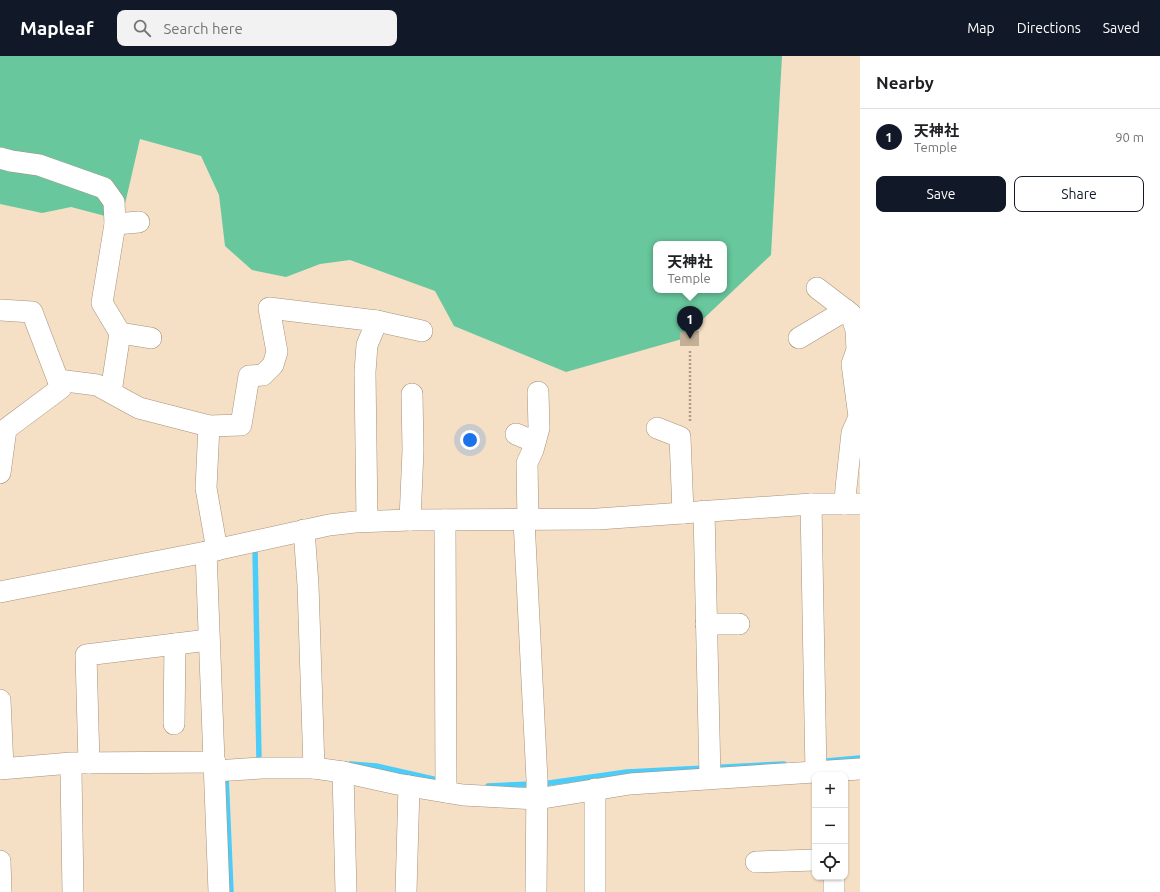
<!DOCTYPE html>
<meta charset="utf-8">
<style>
body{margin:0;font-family:Ubuntu,"Noto Sans JP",sans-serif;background:#f2f2f2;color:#202124}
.controls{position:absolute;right:12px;bottom:12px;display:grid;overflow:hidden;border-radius:8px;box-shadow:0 1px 3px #0004}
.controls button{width:36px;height:36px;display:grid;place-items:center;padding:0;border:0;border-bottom:1px solid #e0e0e0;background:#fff;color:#202124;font:20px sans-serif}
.you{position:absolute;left:470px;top:384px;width:14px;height:14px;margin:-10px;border:3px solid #fff;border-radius:50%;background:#1a73e8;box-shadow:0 0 0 6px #1a73e833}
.badge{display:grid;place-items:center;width:26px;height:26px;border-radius:50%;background:#111827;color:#fff;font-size:13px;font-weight:700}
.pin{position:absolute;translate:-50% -33px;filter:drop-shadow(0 1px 2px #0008)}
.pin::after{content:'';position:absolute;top:21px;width:14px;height:12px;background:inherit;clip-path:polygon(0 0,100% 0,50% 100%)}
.popup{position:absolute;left:653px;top:185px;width:74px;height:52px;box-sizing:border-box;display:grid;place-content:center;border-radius:8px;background:#fff;filter:drop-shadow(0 1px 3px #0005);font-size:13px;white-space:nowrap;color:#757577}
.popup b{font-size:15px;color:#202124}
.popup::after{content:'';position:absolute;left:50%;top:100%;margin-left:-8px;border:8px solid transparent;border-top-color:#fff}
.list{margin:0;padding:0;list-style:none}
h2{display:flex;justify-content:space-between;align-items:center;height:52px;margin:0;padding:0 16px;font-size:17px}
h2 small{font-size:13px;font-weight:400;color:#757577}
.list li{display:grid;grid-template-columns:26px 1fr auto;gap:12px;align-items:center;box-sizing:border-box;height:56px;padding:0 16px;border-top:1px solid #e0e0e0}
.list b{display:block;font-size:15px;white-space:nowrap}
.list p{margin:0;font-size:13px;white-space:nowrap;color:#757577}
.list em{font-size:13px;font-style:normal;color:#757577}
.actions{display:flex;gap:8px;padding:12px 16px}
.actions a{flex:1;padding:9px 0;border:1px solid #111827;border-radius:8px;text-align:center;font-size:14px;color:#111827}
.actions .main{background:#111827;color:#fff}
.icon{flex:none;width:22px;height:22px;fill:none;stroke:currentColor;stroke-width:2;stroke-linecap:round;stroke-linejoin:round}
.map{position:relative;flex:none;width:860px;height:836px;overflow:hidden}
header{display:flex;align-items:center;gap:24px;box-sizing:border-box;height:56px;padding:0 20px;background:#111827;color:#fff}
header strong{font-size:19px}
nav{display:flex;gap:22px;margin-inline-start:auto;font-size:14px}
.search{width:280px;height:36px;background:#f2f2f2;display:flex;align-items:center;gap:10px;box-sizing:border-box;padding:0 14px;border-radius:8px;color:#757577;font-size:15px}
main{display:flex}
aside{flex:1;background:#fff}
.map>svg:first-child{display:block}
</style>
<header>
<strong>Mapleaf</strong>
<div class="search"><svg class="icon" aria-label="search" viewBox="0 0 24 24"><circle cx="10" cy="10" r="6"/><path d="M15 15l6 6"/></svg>Search here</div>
<nav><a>Map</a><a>Directions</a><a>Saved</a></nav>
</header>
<main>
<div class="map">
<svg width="860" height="836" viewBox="0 0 860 836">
<rect width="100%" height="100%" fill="#f5e0c6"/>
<path fill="#68c79d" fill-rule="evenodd" d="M 0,0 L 782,0 L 771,199 L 682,283 L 566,316 L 454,270 L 435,235 L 350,204 L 320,208 L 286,221 L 252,214 L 225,190 L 219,139 L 201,100 L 140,83 L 125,148 L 109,161 L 71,151 L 42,157 L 0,148 ZM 656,188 L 724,188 L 724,234 L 656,234 Z"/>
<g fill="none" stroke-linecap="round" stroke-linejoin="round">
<g stroke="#4cccf8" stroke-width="5.5">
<polyline points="258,492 255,493 259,703"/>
<polyline points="826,705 860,702"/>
<polyline points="350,708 376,710 442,725"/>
<polyline points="226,719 231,836"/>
<polyline points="542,728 627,716 784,708"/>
<polyline points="488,730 533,728"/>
</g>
</g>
<polygon fill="#c4b097" points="686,263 695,263 695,275 699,275 699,290 680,290 680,276 686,276"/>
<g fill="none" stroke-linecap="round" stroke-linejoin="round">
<g stroke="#a6927a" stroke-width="22">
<g id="street">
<polyline points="0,102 11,105 39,109 104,132 114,146 115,168 102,247 120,277 111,336"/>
<polyline points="115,168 139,166"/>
<polyline points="817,232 851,258 856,274 857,294 852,308 859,361 852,377 846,432 845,448"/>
<polyline points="0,254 32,256 61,332 6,373 0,417"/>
<polyline points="377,265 422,275"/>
<polyline points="120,277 151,282"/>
<polyline points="799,282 846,254"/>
<polyline points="58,324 97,329 139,352 209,370 241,369 249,320 263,319 273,309 277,296 269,252 377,265 367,289 365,316 367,465"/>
<polyline points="209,370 206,432 217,494"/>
<polyline points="657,372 680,381 683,457"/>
<polyline points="516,378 535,386"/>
<polyline points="811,448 816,717"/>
<polyline points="704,455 710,722"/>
<polyline points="410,464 413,394 412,338"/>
<polyline points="445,464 446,736"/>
<polyline points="524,464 537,724 536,836"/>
<polyline points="528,464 527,407 533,394 539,372 538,336"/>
<polyline points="304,474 308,529 314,712"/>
<polyline points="206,496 219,836"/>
<polyline points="0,536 206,496 329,469 355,466 410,464 598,463 811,448 860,448"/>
<polyline points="706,568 739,568"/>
<polyline points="0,644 3,712"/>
<polyline points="174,668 175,588"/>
<polyline points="89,707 86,599 208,584"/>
<polyline points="0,713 71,707 215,706"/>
<polyline points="71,715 73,836"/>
<polyline points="215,715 262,712 314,712 343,716 397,728 463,739 537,743 630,728 860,713"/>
<polyline points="343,716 346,836"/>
<polyline points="0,805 1,836"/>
<polyline points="756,806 815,804"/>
<polyline points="834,821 834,836"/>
<polyline points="406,836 409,730"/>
<polyline points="595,836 595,733"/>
</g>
</g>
<polyline stroke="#ac9c88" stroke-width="2.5" stroke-dasharray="2 2" stroke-linecap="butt" points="690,365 690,293"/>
<use href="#street" stroke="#fff" stroke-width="21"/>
</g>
</svg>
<div class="controls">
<button>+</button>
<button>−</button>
<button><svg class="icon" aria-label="locate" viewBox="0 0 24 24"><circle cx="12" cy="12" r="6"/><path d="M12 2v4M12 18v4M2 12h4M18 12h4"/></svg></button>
</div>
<div class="you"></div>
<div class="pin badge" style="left:690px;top:283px">1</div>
<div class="popup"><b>天神社</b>Temple</div>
</div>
<aside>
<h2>Nearby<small></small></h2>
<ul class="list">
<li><span class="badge">1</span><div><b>天神社</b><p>Temple</p></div><em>90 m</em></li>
</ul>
<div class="actions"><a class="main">Save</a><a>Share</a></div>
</aside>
</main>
